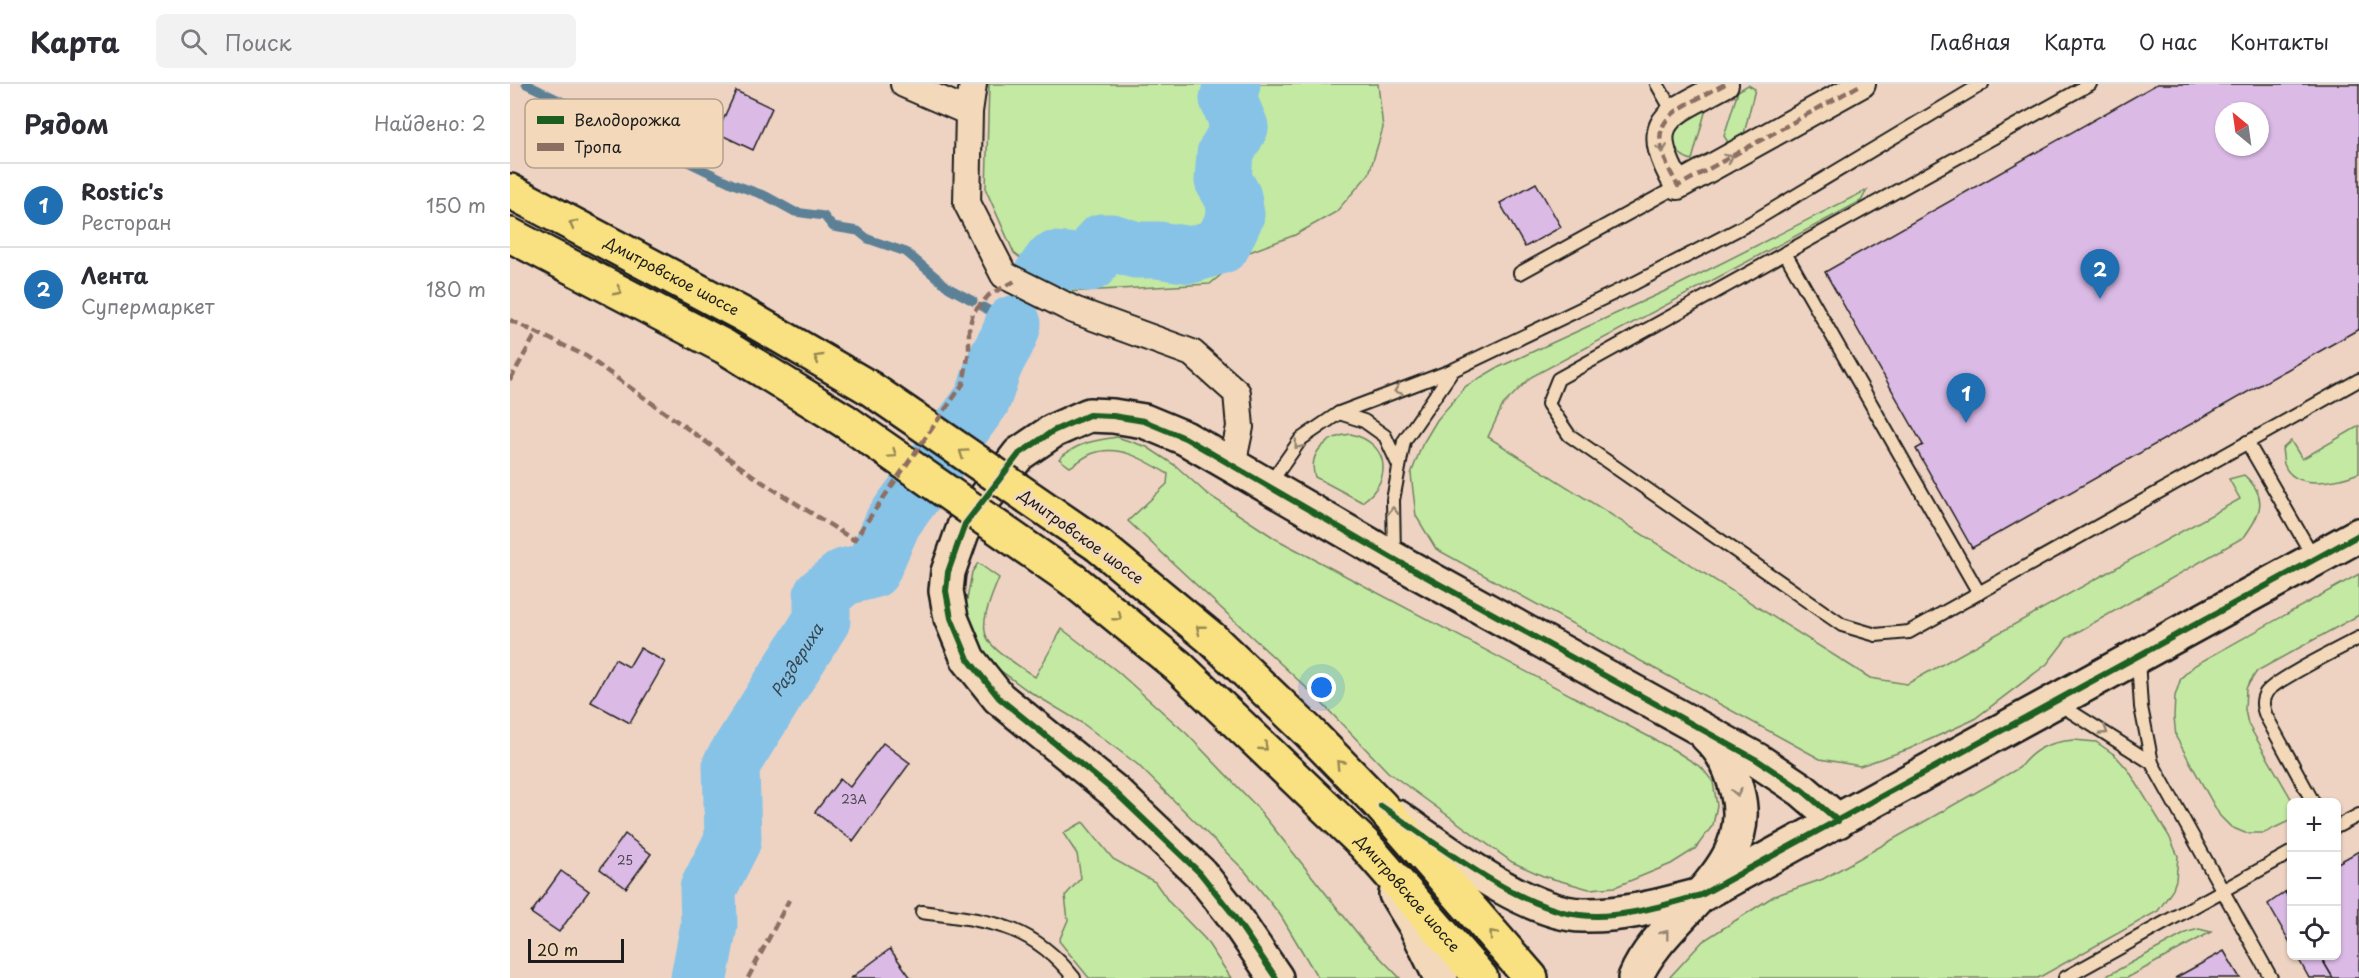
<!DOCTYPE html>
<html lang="ru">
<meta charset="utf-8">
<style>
body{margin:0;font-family:"Playpen Sans",sans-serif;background:#f2f2f3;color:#2b2b33}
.controls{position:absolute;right:18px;bottom:18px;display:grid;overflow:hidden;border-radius:9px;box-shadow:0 2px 4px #0004}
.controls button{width:54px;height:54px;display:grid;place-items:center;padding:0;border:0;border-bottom:2px solid #e1e1e2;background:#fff;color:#2b2b33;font:30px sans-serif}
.compass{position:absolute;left:1705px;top:18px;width:54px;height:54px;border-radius:50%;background:#fff;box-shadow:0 2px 4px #0004;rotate:331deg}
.scale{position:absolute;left:18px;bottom:15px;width:96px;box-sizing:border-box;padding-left:6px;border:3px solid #1c1c1c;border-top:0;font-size:16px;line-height:21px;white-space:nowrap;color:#1c1c1c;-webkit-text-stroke:4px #f3d9ba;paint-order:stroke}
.you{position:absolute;left:812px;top:604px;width:21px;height:21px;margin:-15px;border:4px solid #fff;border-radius:50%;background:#1a73e8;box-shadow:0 0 0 9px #1a73e833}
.badge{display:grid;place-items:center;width:39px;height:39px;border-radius:50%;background:#1f6fb2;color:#fff;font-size:20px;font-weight:700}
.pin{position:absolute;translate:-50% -50px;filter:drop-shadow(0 2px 3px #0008)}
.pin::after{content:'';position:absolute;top:32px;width:21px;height:18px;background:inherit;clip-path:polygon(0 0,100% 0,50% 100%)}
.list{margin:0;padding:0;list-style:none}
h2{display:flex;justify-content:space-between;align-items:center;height:78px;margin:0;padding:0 24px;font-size:26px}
h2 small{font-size:20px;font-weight:400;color:#7c7c81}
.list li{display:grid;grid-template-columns:39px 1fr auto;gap:18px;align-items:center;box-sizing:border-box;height:84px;padding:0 24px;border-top:2px solid #e1e1e2}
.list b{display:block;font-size:22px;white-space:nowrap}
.list p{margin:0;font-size:20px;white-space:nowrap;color:#7c7c81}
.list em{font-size:20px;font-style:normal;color:#7c7c81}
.icon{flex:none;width:33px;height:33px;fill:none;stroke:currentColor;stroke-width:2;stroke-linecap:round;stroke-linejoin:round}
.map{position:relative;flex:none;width:1849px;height:894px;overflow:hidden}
header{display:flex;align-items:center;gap:36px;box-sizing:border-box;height:84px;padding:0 30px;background:#fff;border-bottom:2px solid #e1e1e2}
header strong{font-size:28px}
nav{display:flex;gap:33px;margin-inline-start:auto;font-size:21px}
.search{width:420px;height:54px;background:#f2f2f3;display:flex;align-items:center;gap:15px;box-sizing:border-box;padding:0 21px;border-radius:9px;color:#7c7c81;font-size:22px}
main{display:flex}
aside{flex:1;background:#fff}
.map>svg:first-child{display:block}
</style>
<header>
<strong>Карта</strong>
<div class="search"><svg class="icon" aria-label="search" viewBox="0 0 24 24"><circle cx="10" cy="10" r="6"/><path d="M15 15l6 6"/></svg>Поиск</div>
<nav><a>Главная</a><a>Карта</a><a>О нас</a><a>Контакты</a></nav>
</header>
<main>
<aside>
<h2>Рядом<small>Найдено: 2</small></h2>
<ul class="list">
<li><span class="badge">1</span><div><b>Rostic's</b><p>Ресторан</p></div><em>150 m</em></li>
<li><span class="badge">2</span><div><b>Лента</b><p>Супермаркет</p></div><em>180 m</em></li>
</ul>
</aside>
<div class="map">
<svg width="1849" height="894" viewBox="0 0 1849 894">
<rect width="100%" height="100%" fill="#eed3c3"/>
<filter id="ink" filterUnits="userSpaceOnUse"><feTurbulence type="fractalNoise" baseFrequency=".0167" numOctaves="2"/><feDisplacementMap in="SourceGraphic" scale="12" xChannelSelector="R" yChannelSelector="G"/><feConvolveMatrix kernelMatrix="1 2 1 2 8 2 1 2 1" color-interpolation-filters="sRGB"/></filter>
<g filter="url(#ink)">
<g fill="#c3e9a3" stroke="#708260" stroke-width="1.5">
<polygon points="479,0 868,0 873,44 859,90 826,128 785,151 737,169 700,200 554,208 504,169 476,106"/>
<polygon points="1238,1 1245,5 1233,54 1219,60 1214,52 1228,7"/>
<path d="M 1196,25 L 1182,76 C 1164,72 1154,50 1170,37 C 1177,31 1188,27 1196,25 Z"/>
<path d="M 1357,106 L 1351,117 L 1021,293 L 993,321 L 978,353 L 1360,594 L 1397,600 L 1730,415 L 1719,395 L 1734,391 C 1758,412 1752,429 1734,453 L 1557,554 L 1537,580 L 1463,636 L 1399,665 L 1350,682 L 1310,675 L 926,465 L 906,432 L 901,390 L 912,361 L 927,336 L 956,302 L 985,285 L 1164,203 Z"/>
<path d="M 1849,342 L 1849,389 C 1829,397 1784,408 1774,380 C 1773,375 1773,370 1772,365 L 1781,357 L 1792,375 Z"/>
<path d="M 841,350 C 879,359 884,396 852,418 L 805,393 C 797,368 818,352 841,350 Z"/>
<path d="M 607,353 L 637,363 L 666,382 L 696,409 L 766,455 L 1164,666 L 1192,684 L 1203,698 L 1207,721 L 1203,741 L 1185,765 L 1161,780 L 1105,803 L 1079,805 L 1033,792 L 1002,778 L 878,688 L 802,609 L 618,437 L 657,400 L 658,390 C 635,376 609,359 581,370 C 574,373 567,379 560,383 L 549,375 C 568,358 583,357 607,353 Z"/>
<path d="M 468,479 L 489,494 C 462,558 472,556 525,593 L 552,545 L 607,587 L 677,650 L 746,722 L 852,855 L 890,894 L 808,894 L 771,832 L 735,787 L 627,680 L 572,639 L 517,606 L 480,579 L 463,554 L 456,521 L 462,488 Z"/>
<polygon points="1849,490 1849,531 1747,587 1736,604 1735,626 1738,640 1783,718 1781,736 1754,749 1735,749 1721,743 1710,732 1666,653 1664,633 1665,612 1671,594 1685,581"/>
<path d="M 1564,656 L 1586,658 L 1605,671 L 1619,687 L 1659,752 L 1668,772 L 1666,796 L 1662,807 L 1648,827 L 1528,894 L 1159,894 L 1193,857 L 1264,812 L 1313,795 L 1509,684 C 1524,664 1540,658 1564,656 Z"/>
<polygon points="573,738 603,775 645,798 659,818 695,855 721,894 579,894 549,857 558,836 555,812 571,794 567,770 553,749"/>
<polygon points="1689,845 1701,848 1617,894 1593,894 1678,848"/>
</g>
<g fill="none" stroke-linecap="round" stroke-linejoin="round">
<g stroke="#5c8096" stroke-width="9">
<polyline points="16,0 223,100 256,112 285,128 314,132 323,143 348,147 358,155 396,168 439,204 463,217"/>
<polyline points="473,223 503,240"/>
</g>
<g stroke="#87c3e7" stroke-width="57">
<polyline points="528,197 543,176 580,179 592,158 601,158 626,166 648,166 681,171 712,161 726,131 723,113 713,96 715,70 730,43 718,15 722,0"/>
<path id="s1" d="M 189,894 L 199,841 L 198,805 L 223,756 L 221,681 L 312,536 L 312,511 L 334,493 L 362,486 L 383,438 L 472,316 C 478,303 480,288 487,275 C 493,263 500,254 503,240"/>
</g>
</g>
<g fill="#dbbae6" stroke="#1c1c1c" stroke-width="1.5" fill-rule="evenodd">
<path d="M 1647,0 L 1849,0 L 1849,245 L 1462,464 L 1406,365 L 1413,361 L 1315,188 ZM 1714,27 L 1750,27 L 1750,63 L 1714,63 Z"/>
<polygon points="226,7 262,24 243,66 207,49"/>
<polygon points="1026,99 1051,143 1015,163 990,119"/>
<polygon points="130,564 155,578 120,639 81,618 105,575 119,583"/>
<polygon points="373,659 400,679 343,757 305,728 330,695 340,703"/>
<polygon points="115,750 141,770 116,804 90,785"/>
<polygon points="1849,767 1849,894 1823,894 1810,872 1826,872 1826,780"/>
<polygon points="51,787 79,807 49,848 21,829"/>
<polygon points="1782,805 1782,820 1775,808"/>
<polygon points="1775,808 1782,820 1782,862 1758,820"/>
<polygon points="380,865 401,894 341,894"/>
<polygon points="1714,867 1730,894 1665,894"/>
<polygon points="1787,872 1810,872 1823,894 1799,894"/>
</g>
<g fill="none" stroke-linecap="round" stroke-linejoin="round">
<g stroke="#1c1c1c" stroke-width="16">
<g id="lane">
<polyline points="1147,0 1163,28"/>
<polyline points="1580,0 1048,295 1038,320 1059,351 1332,541 1366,551 1399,548 1849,296"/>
<polyline points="1275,169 1469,509"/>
<polyline points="1010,189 1168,102"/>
<polyline points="829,329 854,337 875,352 888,380"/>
<polyline points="1737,358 1804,474"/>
<polyline points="758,402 791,355 829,329 943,286 1125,199 1242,138 1472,0"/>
<polyline points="884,470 883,416 894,357 943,286"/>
<polyline points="1628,576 1631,623 1642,679 1761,894"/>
<polyline points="1549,620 1642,679"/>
<path d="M 1803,718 L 1756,632 C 1753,624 1751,617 1756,609 C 1763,597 1832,563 1849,554"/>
<polyline points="1826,743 1849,731"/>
<path d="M 412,828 C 477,837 520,838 564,894"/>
<polyline points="1555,894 1782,768"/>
</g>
</g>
<g stroke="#1c1c1c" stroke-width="30">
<g id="street">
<polyline points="394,0 459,28"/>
<polyline points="463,0 459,28 457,119 494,191 564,226 682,269 727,309 730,343 722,381"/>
<path d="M 1215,0 C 1159,31 1129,34 1168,102 L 1352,0"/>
</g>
</g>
<g stroke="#1c1c1c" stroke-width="38">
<g id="secondary">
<path d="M 887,733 C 934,765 1016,830 1073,831 C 1114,832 1153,821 1191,811 L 1849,451"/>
<polyline points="886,810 905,841 931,894"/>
<polyline points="766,894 721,828 690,789 605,708 489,614 458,575 441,534 436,507 438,488 455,440 509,370 543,347 579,331 603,332 634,337 675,354 884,475 1247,676 1292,706 1328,737"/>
<path d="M 1125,894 C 1152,829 1249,788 1227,707 C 1221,684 1214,668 1197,652"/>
</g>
</g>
<g stroke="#1c1c1c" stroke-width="38">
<g id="highway">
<path id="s2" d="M 0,107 L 232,230 L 358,303"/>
<polyline points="0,151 215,263 335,337"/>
<polyline points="588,461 701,554 798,647 871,722 1021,894"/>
<path id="s3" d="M 563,496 L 668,582 L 854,760 L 971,894"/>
</g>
</g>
<use href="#lane" stroke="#f3d9ba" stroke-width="12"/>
<use href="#street" stroke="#f3d9ba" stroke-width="26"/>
<use href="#secondary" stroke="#f3d9ba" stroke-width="33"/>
<use href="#highway" stroke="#f9e181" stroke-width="33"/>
<g stroke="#1c1c1c" stroke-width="38" stroke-linecap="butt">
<g id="highway-bridge">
<polyline points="358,303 588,461"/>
<polyline points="335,337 563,496"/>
</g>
</g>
<use href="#highway-bridge" stroke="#f9e181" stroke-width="33"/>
<g stroke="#8d6e63" stroke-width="4.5" stroke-dasharray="9 4.5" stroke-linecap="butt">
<path d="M 1215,0 C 1159,31 1129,34 1168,102 L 1352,0"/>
<polyline points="0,236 76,272 252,398 344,456 453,300 459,267 459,245 463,229 479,211 505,197"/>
<polyline points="0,296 27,248"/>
<polyline points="238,894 279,816"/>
</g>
<g stroke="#f3d9ba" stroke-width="10">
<g id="cycleway">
<path d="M 871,722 C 924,758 1007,824 1070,831 C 1110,836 1153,821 1191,811 L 1849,451"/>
<polyline points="766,894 721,828 690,789 605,708 489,614 458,575 441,534 436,507 438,488 455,440 509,370 543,347 579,331 603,332 634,337 675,354 884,475 1247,676 1292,706 1328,737"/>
</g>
</g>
<use href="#cycleway" stroke="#1b5e20" stroke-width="6"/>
</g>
<defs><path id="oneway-chevron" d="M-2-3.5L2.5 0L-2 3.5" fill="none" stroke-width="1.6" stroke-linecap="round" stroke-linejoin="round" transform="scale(1.5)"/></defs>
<g stroke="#928473">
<use href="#oneway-chevron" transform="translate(1152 65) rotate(82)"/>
<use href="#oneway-chevron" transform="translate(1219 74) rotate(-29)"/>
<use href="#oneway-chevron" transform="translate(888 306) rotate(160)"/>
<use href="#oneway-chevron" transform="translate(788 361) rotate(129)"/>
<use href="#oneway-chevron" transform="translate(883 427) rotate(-91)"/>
<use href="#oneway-chevron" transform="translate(1594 647) rotate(33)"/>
<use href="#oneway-chevron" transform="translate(1227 708) rotate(78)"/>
<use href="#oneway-chevron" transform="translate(1155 850) rotate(-52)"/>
</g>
<g stroke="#968854">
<use href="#oneway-chevron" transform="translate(63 140) rotate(-152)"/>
<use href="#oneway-chevron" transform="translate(108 207) rotate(28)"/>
<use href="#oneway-chevron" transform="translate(308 274) rotate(-150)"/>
<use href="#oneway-chevron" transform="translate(453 369) rotate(-145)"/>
<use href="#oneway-chevron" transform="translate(383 370) rotate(35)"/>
<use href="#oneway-chevron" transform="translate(608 533) rotate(39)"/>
<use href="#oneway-chevron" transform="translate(690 545) rotate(-141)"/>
<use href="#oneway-chevron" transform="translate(754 663) rotate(43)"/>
<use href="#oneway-chevron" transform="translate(830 680) rotate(-134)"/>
<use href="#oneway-chevron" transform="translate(983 850) rotate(-131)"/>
</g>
</g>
<g text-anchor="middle" stroke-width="6" stroke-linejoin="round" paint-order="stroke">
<g font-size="12" fill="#4c444e">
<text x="344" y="720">23А</text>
<text x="115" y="781">25</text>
</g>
<g font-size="15" fill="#1c1c1c" stroke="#f3d9ba">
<text dy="5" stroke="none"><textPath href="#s2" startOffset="183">Дмитровское шоссе</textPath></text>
<text transform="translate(571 453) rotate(36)" y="5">Дмитровское шоссе</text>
<text dy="5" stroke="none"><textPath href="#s3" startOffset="459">Дмитровское шоссе</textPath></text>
</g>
<g font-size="16" font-style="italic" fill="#37464f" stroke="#f3d9ba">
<text dy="6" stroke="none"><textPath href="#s1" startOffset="344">Раздериха</textPath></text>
</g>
</g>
<rect x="15" y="15" width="198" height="69" rx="9" fill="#f3d9ba" stroke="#b2a08b" stroke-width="1.5"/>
<rect x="27" y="32" width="27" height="8" fill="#1b5e20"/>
<rect x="27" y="59" width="27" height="8" fill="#8d6e63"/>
<g font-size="16" fill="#1c1c1c">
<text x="64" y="42">Велодорожка</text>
<text x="64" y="69">Тропа</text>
</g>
</svg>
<div class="controls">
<button>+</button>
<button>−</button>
<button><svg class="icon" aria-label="locate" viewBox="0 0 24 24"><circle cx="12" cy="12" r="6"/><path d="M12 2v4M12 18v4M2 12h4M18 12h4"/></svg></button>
</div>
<svg class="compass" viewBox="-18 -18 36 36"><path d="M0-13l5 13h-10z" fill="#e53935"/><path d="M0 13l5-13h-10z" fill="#7c7c81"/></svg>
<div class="scale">20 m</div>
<div class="you"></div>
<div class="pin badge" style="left:1456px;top:339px">1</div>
<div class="pin badge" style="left:1590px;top:215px">2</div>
</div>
</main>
